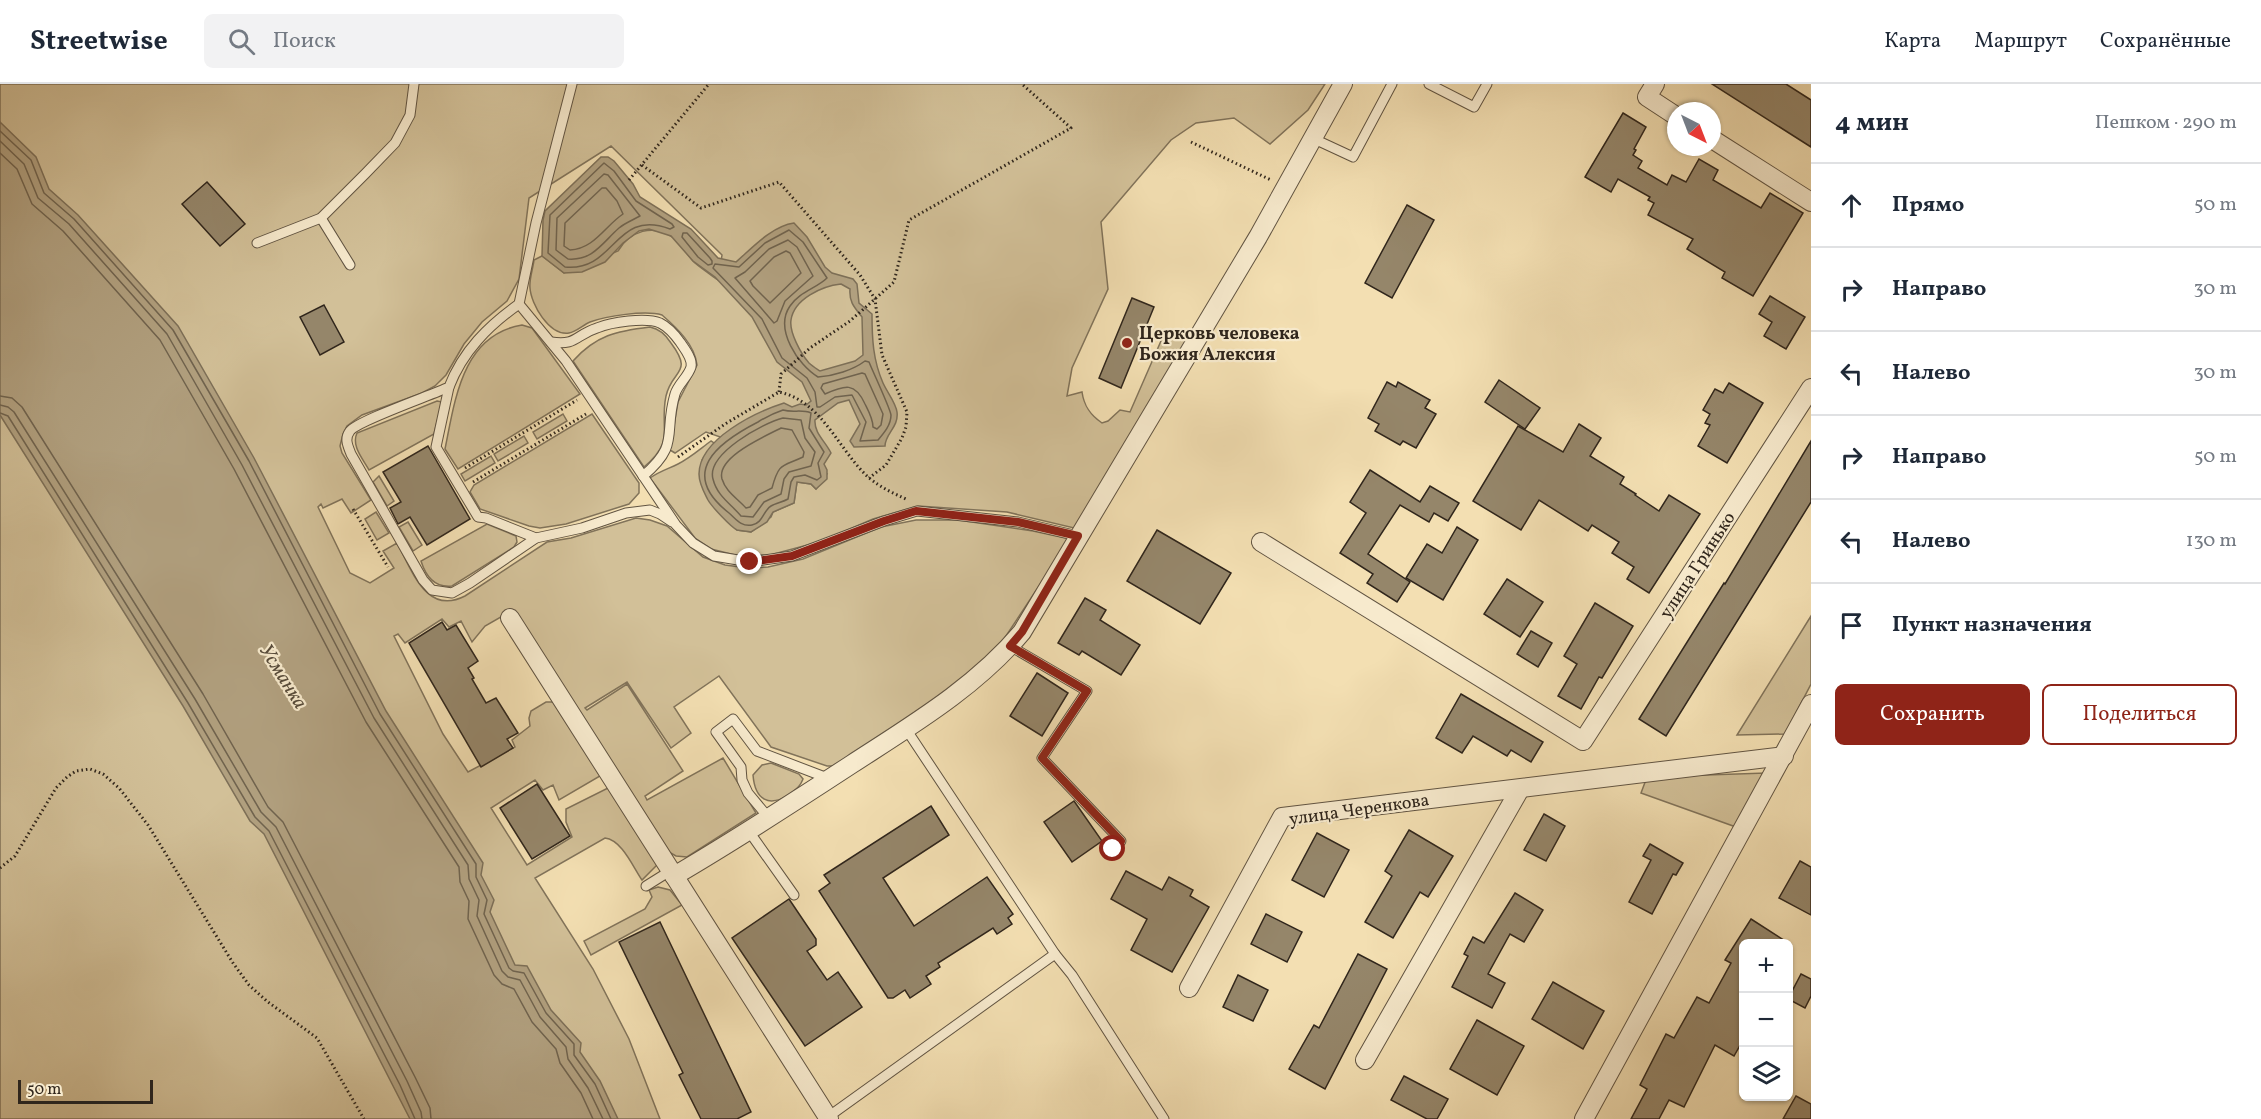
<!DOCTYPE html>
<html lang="ru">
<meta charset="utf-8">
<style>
body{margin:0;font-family:Vollkorn,serif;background:#f2f2f3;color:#1f2937}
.controls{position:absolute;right:18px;bottom:18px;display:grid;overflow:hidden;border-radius:9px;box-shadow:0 2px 4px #0004}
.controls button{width:54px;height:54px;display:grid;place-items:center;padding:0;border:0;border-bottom:2px solid #e0e1e3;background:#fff;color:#1f2937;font:30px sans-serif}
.compass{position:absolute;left:1667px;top:18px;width:54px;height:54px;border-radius:50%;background:#fff;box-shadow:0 2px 4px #0004;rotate:138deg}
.scale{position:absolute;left:18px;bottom:15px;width:135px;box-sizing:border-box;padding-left:6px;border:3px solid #30261c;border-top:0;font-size:16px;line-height:21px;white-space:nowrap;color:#30261c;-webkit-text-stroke:4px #f7eacd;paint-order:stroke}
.stop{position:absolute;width:18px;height:18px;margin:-14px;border:4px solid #8f2418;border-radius:50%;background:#fff}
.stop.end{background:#8f2418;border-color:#fff;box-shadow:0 2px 6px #0008}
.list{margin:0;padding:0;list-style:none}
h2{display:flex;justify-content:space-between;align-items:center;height:78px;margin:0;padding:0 24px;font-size:26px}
h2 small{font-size:20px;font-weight:400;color:#747a83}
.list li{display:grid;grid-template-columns:39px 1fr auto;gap:18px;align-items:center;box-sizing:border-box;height:84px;padding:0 24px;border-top:2px solid #e0e1e3}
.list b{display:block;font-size:22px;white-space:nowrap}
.list em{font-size:20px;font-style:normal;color:#747a83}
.actions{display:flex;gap:12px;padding:18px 24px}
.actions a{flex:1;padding:14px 0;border:2px solid #8f2418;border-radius:9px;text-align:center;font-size:21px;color:#8f2418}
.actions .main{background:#8f2418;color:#fff}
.icon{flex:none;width:33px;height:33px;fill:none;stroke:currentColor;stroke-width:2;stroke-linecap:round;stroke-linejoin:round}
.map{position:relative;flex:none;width:1811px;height:1035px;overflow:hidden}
header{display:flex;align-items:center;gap:36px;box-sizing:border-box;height:84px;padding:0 30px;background:#fff;border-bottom:2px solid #e0e1e3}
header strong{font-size:28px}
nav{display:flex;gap:33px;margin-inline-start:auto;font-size:21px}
.search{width:420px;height:54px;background:#f2f2f3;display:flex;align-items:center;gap:15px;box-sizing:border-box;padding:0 21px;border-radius:9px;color:#747a83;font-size:22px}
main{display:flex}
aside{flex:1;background:#fff}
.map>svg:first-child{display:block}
</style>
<header>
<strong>Streetwise</strong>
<div class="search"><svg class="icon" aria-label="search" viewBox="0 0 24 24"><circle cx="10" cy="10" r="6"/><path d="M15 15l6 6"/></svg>Поиск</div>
<nav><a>Карта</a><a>Маршрут</a><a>Сохранённые</a></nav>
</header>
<main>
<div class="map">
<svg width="1811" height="1035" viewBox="0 0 1811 1035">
<rect width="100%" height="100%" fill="#f3dfb2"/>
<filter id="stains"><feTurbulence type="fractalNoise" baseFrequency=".00333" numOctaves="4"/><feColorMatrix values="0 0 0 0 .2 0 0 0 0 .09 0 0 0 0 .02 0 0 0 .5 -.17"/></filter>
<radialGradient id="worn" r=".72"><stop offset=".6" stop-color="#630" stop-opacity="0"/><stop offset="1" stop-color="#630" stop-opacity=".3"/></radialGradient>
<g fill="#d2c098" stroke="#81735a" stroke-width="1.5">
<path d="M 0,0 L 1325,0 L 1308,26 L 1270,60 L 1234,34 L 1196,39 L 1171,56 L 1101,138 L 1108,205 L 1072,284 L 1067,312 L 1082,308 C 1084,322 1090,331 1102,339 L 1108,337 L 1120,326 L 1130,328 L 1164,250 L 1192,255 L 1074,444 L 1007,428 L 918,422 L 873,435 L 822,457 L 800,463 L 770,471 L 735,471 L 711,465 L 695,454 L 650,394 C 660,387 668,385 678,380 C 690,374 700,365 711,357 L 714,359 L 702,376 L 727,435 L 737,446 L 751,448 L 771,433 L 773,428 L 794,419 L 797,398 L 811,400 L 816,405 L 827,390 L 706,348 L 675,369 L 670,366 L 678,318 L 697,281 C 695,261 677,244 662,231 C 645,226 606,232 590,238 C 583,241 576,248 569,249 C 549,252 531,220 530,204 C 529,195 533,185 534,176 L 542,172 L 564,189 L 618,167 C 630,147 653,139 674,154 C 683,160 687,172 695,179 C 702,185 711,191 718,196 L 722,171 L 611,62 L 529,114 L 519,195 L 507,217 L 482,238 L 464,260 L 446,291 L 435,302 L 422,309 L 362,331 L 347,342 L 343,350 L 340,362 L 342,369 L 371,416 L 351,429 L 342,415 L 323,424 L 321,420 L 318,423 L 350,489 L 370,499 L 394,484 L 383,467 L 397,459 C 412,486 426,532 465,512 L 547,458 L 571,454 L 636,434 L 650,436 L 667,442 L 703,473 L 725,481 L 748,484 L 768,483 L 803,475 L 881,443 L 916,436 L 958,436 L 1033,447 L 1070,455 L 1002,558 L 968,590 L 936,614 L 836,682 L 827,682 L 771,663 L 719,592 L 674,623 L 691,649 L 671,664 L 627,598 L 585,624 L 587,626 L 627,600 L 683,687 L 645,712 L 647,716 L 723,674 L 756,729 L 687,773 L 676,772 L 667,767 L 506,530 L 485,542 L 472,558 L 461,537 L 449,543 L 442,535 L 405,559 L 398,550 L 394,552 L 443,650 L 468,688 L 515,663 L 512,656 L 530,642 L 529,634 L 531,627 L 546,618 L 557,618 L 600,692 L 559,716 L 553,701 L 543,706 L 535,696 L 491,724 L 527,781 L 572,753 L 566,738 L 566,725 L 610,703 L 659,779 L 642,796 C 633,783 622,756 605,754 L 535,794 L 593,885 L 629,955 L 660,1035 L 0,1035 Z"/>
<path d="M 522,241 L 532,244 L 580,310 L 458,385 L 445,365 C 455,316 462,251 522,241 Z"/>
<path d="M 650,243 C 660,245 666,251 671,259 C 694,290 672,285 666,312 C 659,345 676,356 644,383 L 573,277 C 596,251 617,247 650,243 Z"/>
<path d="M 437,317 L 442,318 L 434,350 L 369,386 C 363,375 351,362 357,349 Z"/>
<polygon points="563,330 567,337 537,355 533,348"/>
<polygon points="592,330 639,399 639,409 629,420 566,440 540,444 529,442 480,425 470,408 474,401"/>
<polygon points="524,352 528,359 498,377 494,370"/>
<polygon points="491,372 495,379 465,397 461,390"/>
<polygon points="379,392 394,417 387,422 373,398"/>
<polygon points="376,428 389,449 377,456 365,435"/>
<polygon points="408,438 422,461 413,467 399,443"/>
<path d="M 487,440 L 516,452 L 517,458 L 514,463 L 452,502 C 435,504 426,493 421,477 Z"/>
<polygon points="1811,532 1811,600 1785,650 1737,651"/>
<path d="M 771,679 L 799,690 L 803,695 C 800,703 796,705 790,710 C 769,724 755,716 753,691 L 762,681 Z"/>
<polygon points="1766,689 1736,743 1641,709 1647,693"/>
<polygon points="658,803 670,806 682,821 591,871 584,857 645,825 652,813 649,806"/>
</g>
<g fill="#b1a07f" stroke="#7d6f57" stroke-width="1.5" fill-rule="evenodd">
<polygon points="0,38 36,73 49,105 78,131 178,242 254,374 386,627 483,779 481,791 494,816 490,828 515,881 527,882 551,926 581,959 580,968 600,997 618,1035 410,1035 264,750 250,737 183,622 0,331"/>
<path d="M 601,73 L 608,73 L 614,77 L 633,100 L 640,113 L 691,145 L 718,174 L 736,178 C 752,164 772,142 794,139 L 807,153 L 825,183 L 832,189 L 853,195 L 857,200 L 859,219 L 872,230 C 872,255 873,276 883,299 C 887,308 896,319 897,328 C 899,343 885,350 885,362 L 854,363 L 850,357 L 860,340 L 849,316 L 838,319 L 815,336 C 814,349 825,357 831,369 L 824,380 L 827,386 L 827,395 L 816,405 L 811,400 L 797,398 L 794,419 L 773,428 L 767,438 L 751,448 C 747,447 742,447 737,446 C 731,443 712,423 708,416 C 704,408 699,400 699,390 C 699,355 756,328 784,319 L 792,323 L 800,320 L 806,321 L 811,317 L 802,298 L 777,278 L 752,233 L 715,193 L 693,177 L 671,152 L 649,145 L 639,147 L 623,159 L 605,178 L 582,188 L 564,189 L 542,172 L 543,136 L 545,127 ZM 841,200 L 850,205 C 849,218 854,223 862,233 L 863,271 L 855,277 L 820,287 C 817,285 812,282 809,279 C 801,270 789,248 791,236 C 794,215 822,202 841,200 Z"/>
</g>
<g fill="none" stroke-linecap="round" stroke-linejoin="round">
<g stroke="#70634e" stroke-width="1.5">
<polyline points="0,47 31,76 44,109 74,135 173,246 249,377 380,630 476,780 476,793 487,816 484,830 509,884 513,887 524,889 546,929 574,960 574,971 595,1000 611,1035"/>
<polyline points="0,57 24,80 38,114 69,140 167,250 242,381 374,634 468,781 469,795 479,816 477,832 502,887 508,893 520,896 540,933 566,963 568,975 588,1004 603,1035"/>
<polyline points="0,69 17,85 32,120 63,147 160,256 234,385 366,638 459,783 460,798 469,817 468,835 494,891 502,900 514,905 532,938 556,965 560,979 581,1009 593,1035"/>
<path d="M 604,79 L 614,87 L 636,117 L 672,140 L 674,143 L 670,145 C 614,124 616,188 565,183 L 548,169 L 550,131 Z"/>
<path d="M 604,90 L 608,91 L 640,132 C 633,136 625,139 619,144 C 603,158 593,177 568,175 L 556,166 L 557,134 Z"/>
<path d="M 602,104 L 606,104 L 617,117 L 623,130 C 605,142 594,165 570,166 L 564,162 L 565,139 Z"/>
<path d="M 789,146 L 803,158 L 827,194 C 817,204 799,208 790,222 C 774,245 798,281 818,293 C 834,292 853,286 865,277 L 869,278 C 873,288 890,324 891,331 C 891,341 884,349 878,356 L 860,357 L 866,338 L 852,311 L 835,313 L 820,323 L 817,323 L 815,308 L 807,294 L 782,274 L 762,235 L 713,184 L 715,180 L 739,183 L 765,159 Z"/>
<polygon points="683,149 687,149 710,174 712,177 712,180 708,181 698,173 682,153"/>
<polygon points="788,156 797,163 813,192 785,217 777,237 774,239 735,194 745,188 769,165"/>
<polygon points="786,167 790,169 801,189 770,219 753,202 750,197 774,173"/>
<path d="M 862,289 L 865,290 L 883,330 L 881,341 L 877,345 L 873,343 C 873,335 869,328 865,320 C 855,298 845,301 825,310 L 821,304 L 823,300 Z"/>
<polyline points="0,312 12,314 22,323 203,610 268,723 283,738 415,993 430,1024 431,1035"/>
<polyline points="0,321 8,323 14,328 195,615 261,728 276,743 407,997 421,1028 422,1035"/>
<path d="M 783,326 C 793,329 802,325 811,329 L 809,344 L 824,368 L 818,379 L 821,393 L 817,396 L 805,391 L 794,393 L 791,398 L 788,415 C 783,418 776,419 771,422 C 763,427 763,439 752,441 C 741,443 736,435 729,429 C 678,389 717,359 758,338 C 766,333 774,329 783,326 Z"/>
<polyline points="0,329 8,332 188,619 255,733 269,747 400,1001 415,1035"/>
<path d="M 783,334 L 801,336 L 805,354 L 815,368 L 811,382 L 789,388 L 784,395 L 781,410 L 764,418 L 753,433 L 741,432 C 731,420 717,412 713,395 C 706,370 763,339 783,334 Z"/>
<path d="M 781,344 L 792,346 L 804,368 L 803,373 C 782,383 779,378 772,404 L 758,411 L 750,423 L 746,424 C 737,414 726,408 722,395 C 716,373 766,352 781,344 Z"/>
</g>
</g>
<g fill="#95866a" stroke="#30261c" stroke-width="1.5">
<polygon points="1712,0 1786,0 1811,16 1811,63"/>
<polygon points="1623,29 1646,43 1634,65 1636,66 1633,71 1642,77 1638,84 1667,101 1672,91 1686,98 1699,75 1718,86 1713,96 1761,124 1770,109 1803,129 1753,212 1722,194 1725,188 1687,165 1693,155 1648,131 1654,119 1648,116 1650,113 1618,95 1611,108 1585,93"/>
<polygon points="207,98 245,140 220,162 182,120"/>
<polygon points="1407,121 1434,136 1392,214 1365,199"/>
<polygon points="1770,212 1805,233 1786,265 1764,252 1772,238 1759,230"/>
<polygon points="1132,214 1154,223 1121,304 1099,294"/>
<polygon points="324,221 344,258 320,271 300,233"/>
<polygon points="1499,296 1540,324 1525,345 1485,318"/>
<polygon points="1387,298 1396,303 1398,298 1430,316 1425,324 1436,330 1416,364 1403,357 1400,361 1375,347 1379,340 1368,334"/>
<polygon points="1729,299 1763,319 1727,379 1698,362 1710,341 1705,339 1710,330 1703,326 1715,305 1723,309"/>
<polygon points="1579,340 1601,354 1590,372 1624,393 1620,400 1636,410 1635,411 1659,427 1669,411 1700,430 1649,509 1627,495 1634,483 1612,469 1619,458 1592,441 1588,447 1539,416 1521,446 1473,417 1518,342 1563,368"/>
<polygon points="1811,357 1811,418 1666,652 1639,635 1724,499 1725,500"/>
<polygon points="428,362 470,435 427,461 410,433 398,440 390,424 401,418 383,388"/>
<polygon points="1370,386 1420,418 1430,402 1459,419 1448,437 1434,429 1429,438 1400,421 1368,470 1410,498 1397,518 1367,499 1373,490 1340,469 1366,429 1350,418"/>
<polygon points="1457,443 1478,456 1443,516 1406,494 1427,460 1442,469"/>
<polygon points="1157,446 1231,489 1200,540 1127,497"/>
<polygon points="1507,495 1543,518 1520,553 1484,530"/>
<polygon points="1085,514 1106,526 1100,536 1140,561 1121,591 1082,567 1079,571 1058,559"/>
<polygon points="1595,519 1633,542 1602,594 1599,593 1581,625 1558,612 1577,580 1564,572"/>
<polygon points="442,538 447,546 456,541 478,577 468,584 474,594 472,595 486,619 496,614 518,649 507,655 513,664 481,683 409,559"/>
<polygon points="1531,547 1552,559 1538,583 1517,570"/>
<polygon points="1037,589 1068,609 1042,652 1010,632"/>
<polygon points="1461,610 1543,658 1531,678 1511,666 1507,672 1473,652 1462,669 1436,654"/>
<polygon points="537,700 570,752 532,775 500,724"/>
<polygon points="1074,717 1102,757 1072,778 1044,738"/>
<polygon points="931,722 949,751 883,794 914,842 987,793 1013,830 1008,834 1012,840 997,850 993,844 938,879 940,883 926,892 931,900 910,914 905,906 893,914 888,914 819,807 830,799 824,791"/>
<polygon points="1544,730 1565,742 1546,777 1524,766"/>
<polygon points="1409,746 1453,772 1428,813 1420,808 1393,854 1365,838 1392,792 1385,787"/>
<polygon points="1317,749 1349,766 1324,813 1292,796"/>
<polygon points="1650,760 1683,779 1676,791 1673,790 1652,830 1629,818 1651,776 1643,772"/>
<polygon points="1800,777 1811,783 1811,831 1779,814"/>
<polygon points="1126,787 1162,806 1169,793 1193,806 1190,812 1209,823 1172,888 1131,866 1147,835 1111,815"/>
<polygon points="1515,809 1543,826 1524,858 1510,850 1488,890 1505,899 1492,924 1452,903 1468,872 1464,870 1473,853 1484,859"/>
<polygon points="789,815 816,855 816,861 807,867 827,896 838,888 862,923 805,962 732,854"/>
<polygon points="1266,830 1302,848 1287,878 1251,860"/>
<polygon points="1751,835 1790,860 1743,860 1743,956 1734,972 1715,961 1684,1023 1669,1016 1659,1035 1631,1035 1647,1005 1640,1001 1666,950 1674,954 1697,913 1709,919 1731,879 1725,876"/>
<polygon points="660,838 751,1028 737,1035 701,1035 679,991 683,989 619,858"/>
<polygon points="1358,870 1387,885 1325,1005 1289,985 1314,941 1319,944"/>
<polygon points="1801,890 1811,895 1811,912 1805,924 1788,915"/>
<polygon points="1238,891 1268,906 1253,937 1223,923"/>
<polygon points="1553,898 1604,927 1583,965 1532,935"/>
<polygon points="1477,936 1524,962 1497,1011 1450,985"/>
<polygon points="1404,992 1448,1015 1437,1035 1427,1035 1391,1016"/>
<polygon points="1796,1012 1811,1020 1811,1035 1783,1035"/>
</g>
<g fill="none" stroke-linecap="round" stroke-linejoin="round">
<g stroke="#615442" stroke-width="11">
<g id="lane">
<polyline points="572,0 536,139 519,220 566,277 676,441 693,459 714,472 750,478 792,472 884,437 917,427 1018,438 1078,452"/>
<polyline points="1429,0 1474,23 1487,0"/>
<polyline points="1312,54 1353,73 1392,0"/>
<polyline points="321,134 350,181"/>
<polyline points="257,159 321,134 365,90 395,59 410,31 414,0"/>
<path d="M 519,220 C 488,242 463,267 449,303 C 432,311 357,337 350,347 C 344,355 348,362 351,370 L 423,496 L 432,506 L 452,509 L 470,499 L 536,454 L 582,444 L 626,429 L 650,426 L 660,430 L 672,438"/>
<path d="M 551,258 C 577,262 575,251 597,244 C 611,238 646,233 660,239 C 668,243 675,251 680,258 C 684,264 693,275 691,283 C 688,293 678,300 675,310 C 663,350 681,360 643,392"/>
<polyline points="449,303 436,363 478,433 486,434 536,454"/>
<polyline points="1010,562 1087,607 1042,674 1121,757 1113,765"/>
<polyline points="906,645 1055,870 1072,891 1164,1035"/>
<polyline points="768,733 748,709 742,696 741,683 716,648 733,635 757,667 830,695"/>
<polyline points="748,746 794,811"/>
<polyline points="646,802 670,787"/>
<polyline points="828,1033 1055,870"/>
</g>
</g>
<g stroke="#615442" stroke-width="20">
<g id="street">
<polyline points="1655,0 1647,13 1676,32"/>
<polyline points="1712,55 1811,118"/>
<polyline points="1261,458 1583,657 1811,304"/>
<polyline points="510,534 829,1035"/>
<path d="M 674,792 C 734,757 794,718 852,680 C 912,641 976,603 1022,548 L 1258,153 L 1343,0"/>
<polyline points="1189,904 1282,733 1784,672"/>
<polyline points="1365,976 1520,705"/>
<polyline points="1584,1035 1811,620"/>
</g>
</g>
<g stroke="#30261c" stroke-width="3" stroke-dasharray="1.5 3" stroke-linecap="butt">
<polyline points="1191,58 1271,96"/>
<polyline points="642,81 701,124 779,98 860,191 875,215 882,271 907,328 906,343 902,354 886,381 869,394"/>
<polyline points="629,96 709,0"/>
<polyline points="779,308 781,290 810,264 850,237 894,198 909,136 1071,44 1022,0"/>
<path d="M 678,373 L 725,340 L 779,308 C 822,317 838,365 868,393 C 881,404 893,409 908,416"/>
<polyline points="465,384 577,316"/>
<polyline points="473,398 586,330"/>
<polyline points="353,425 388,483"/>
<polyline points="0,784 15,772 56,704 67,693 76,687 90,685 103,690 119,704 148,741 233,879 249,901 268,918 317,954 364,1035"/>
</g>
<use href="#lane" stroke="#f7eacd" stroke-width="9"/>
<use href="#street" stroke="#f7eacd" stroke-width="18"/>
</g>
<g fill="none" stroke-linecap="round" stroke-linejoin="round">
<polyline stroke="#8f2418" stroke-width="8" points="750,478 792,472 884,437 916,427 1018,438 1078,452 1022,548 1010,562 1087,607 1042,674 1121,757 1113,765"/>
</g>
<circle fill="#8f2418" stroke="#f7eacd" stroke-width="2" cx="1127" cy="259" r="6"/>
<g text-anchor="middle" stroke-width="4.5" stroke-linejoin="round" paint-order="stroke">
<g font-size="18" font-weight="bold" fill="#30261c" stroke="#f7eacd" text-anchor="start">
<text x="1139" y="255">Церковь человека<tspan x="1139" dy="21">Божия Алексия</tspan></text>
</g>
<g font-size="18" fill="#30261c" stroke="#f7eacd">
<text transform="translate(1697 481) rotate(-57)" y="6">улица Гринько</text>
<text transform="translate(1359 725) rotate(-8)" y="6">улица Черенкова</text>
</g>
<g font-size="20" font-style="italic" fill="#574b3a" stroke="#f7eacd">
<text transform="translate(284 592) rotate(58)" y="7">Усманка</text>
</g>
</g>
<rect width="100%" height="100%" filter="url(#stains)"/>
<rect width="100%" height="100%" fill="url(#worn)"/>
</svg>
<div class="controls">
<button>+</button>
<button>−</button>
<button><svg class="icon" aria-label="layers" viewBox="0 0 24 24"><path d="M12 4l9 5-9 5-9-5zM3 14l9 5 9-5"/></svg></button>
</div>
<svg class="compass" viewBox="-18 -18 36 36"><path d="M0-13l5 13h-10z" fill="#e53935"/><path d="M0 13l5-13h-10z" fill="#747a83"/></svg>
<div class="scale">50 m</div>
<div class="stop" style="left:1113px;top:765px"></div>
<div class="stop end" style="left:750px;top:478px"></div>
</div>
<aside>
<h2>4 мин<small>Пешком · 290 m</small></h2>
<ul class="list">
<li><svg class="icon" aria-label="ahead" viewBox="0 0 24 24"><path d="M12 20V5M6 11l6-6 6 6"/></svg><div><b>Прямо</b></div><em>50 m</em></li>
<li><svg class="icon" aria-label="right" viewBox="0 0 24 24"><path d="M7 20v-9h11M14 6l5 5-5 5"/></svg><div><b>Направо</b></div><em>30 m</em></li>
<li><svg class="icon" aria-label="left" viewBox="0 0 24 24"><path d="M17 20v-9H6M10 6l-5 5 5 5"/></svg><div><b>Налево</b></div><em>30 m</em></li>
<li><svg class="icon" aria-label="right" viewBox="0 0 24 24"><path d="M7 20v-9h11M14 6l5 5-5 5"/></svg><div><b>Направо</b></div><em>50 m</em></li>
<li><svg class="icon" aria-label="left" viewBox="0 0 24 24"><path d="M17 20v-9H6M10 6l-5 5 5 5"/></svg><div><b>Налево</b></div><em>130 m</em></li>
<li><svg class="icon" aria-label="arrive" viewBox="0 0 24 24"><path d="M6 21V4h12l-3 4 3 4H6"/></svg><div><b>Пункт назначения</b></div></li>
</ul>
<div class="actions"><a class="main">Сохранить</a><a>Поделиться</a></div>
</aside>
</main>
